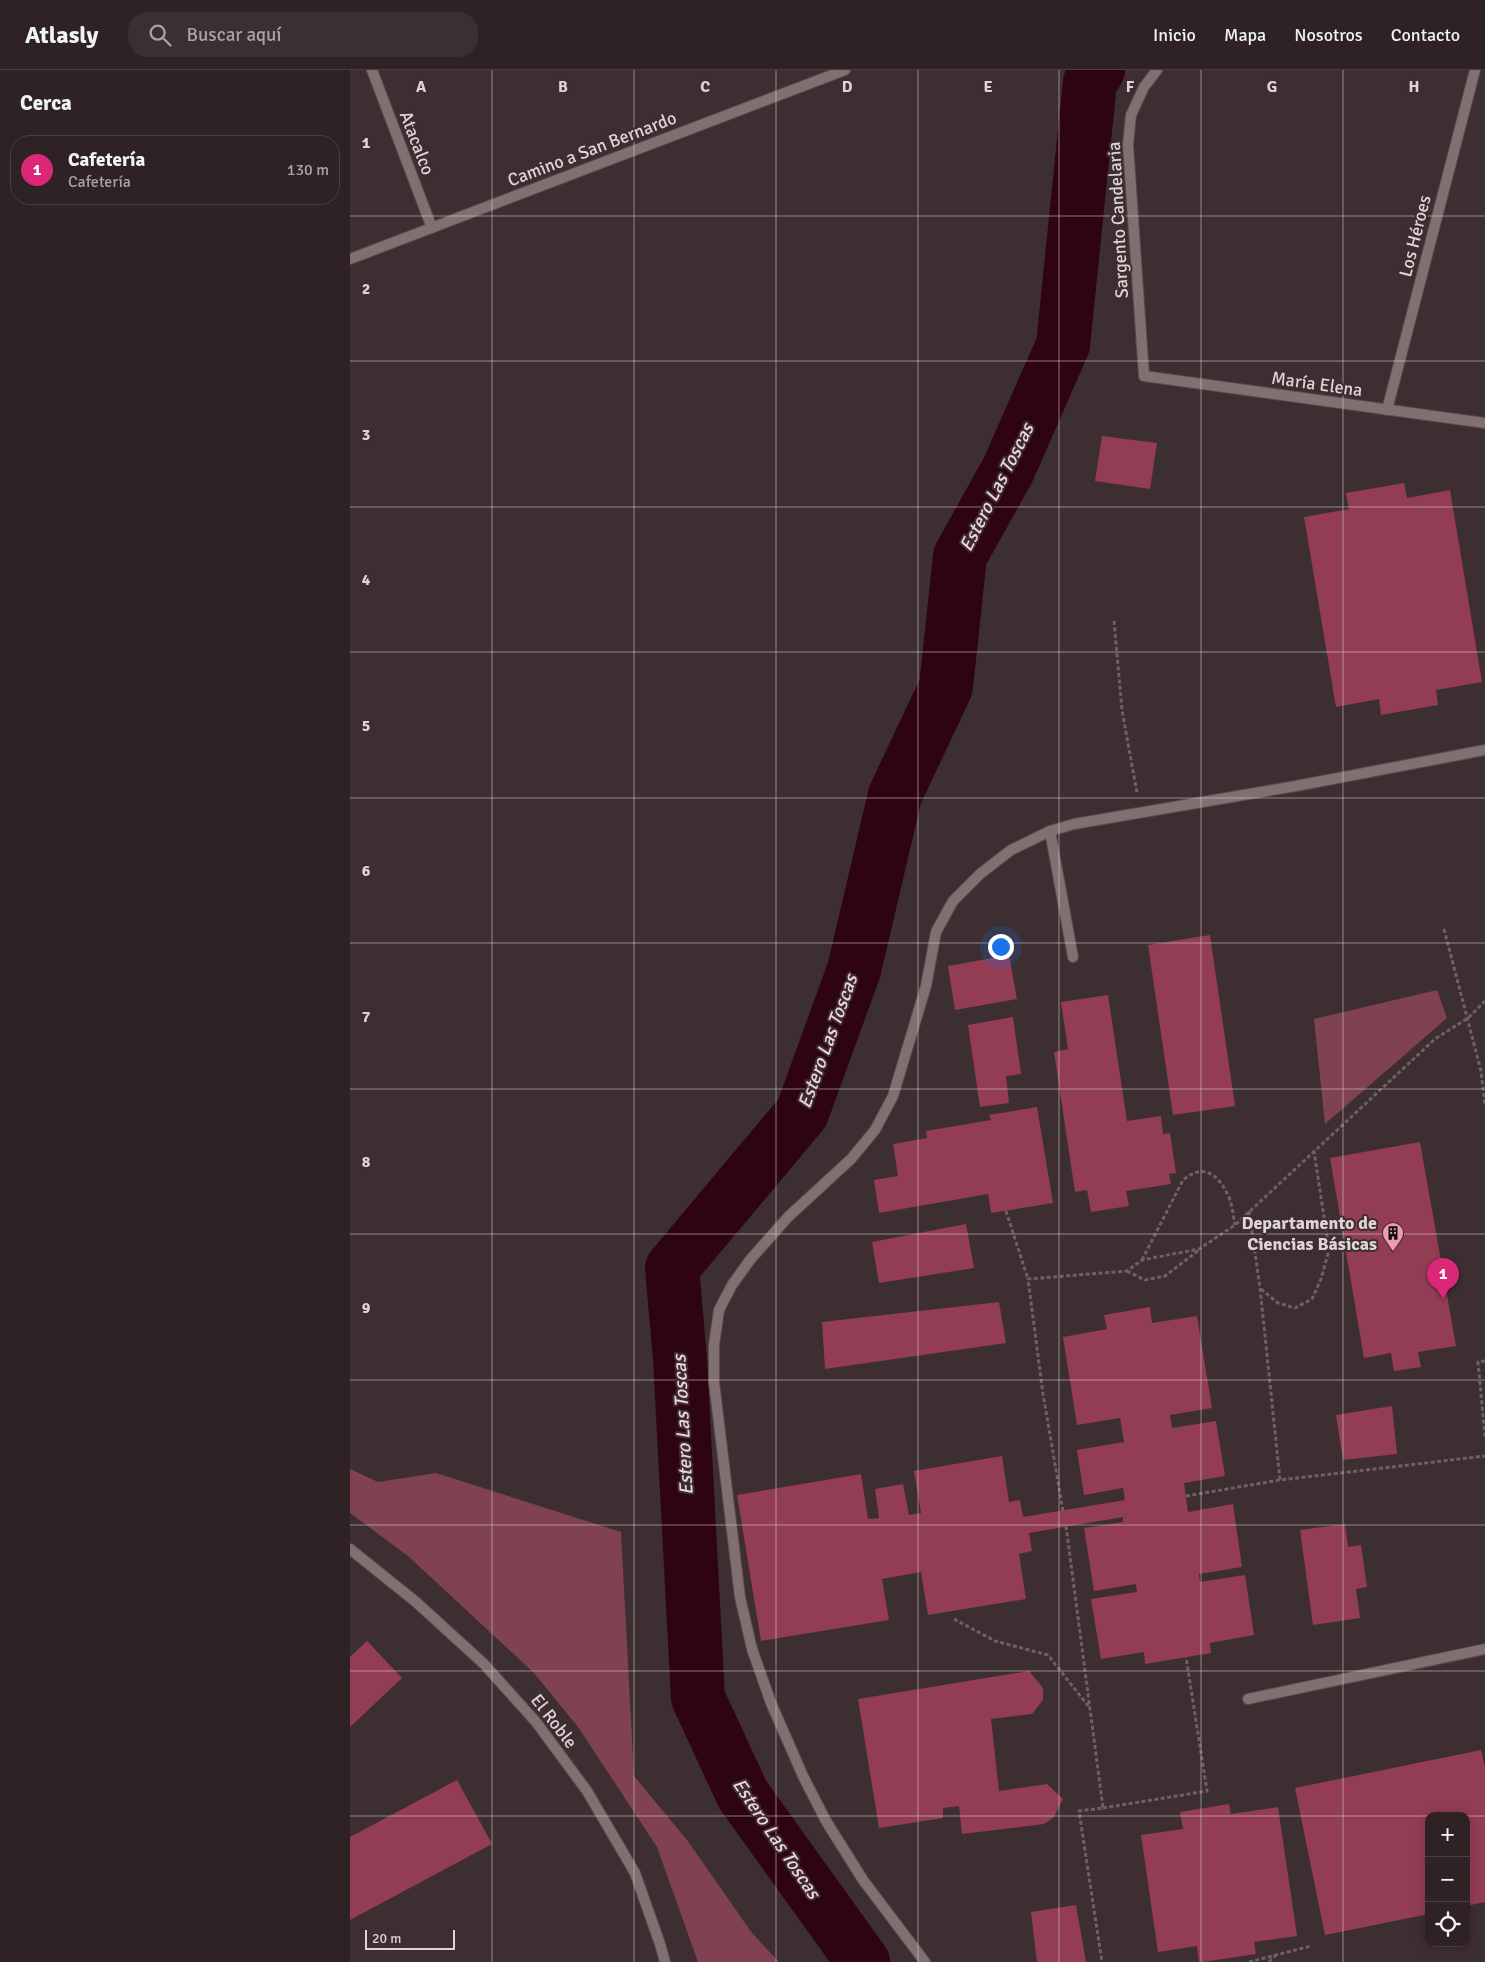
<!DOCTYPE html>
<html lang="es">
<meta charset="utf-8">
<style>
body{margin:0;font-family:Signika,sans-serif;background:#3a2f32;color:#f1f3f6}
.controls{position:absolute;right:15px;bottom:15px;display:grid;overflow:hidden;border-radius:10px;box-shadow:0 2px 12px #0003}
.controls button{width:45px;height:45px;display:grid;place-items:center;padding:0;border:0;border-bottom:1px solid #493f42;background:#2e2225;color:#f1f3f6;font:25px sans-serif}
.scale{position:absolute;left:15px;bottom:12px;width:90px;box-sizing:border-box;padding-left:5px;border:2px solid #ded4d5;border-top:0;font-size:14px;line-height:18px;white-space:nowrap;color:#ded4d5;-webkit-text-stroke:4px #3d2e31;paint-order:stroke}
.you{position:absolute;left:650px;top:876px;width:18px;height:18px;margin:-12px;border:4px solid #fff;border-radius:50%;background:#1a73e8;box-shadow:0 0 0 8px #1a73e833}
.badge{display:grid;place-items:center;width:32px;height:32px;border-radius:50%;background:#db2777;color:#fff;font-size:16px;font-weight:700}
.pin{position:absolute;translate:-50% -41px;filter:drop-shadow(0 1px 2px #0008)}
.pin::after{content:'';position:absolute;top:26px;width:18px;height:15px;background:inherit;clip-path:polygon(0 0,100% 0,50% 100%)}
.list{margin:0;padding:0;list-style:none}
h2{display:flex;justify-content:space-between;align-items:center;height:65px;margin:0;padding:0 20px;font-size:21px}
h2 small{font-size:16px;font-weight:400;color:#a7a4a7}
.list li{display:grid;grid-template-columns:32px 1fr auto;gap:15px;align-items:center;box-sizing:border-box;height:70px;margin:0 10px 10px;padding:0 10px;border:1px solid #493f42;border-radius:20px}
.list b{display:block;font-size:19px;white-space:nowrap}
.list p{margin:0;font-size:16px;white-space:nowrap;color:#a7a4a7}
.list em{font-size:16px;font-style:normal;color:#a7a4a7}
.icon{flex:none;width:28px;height:28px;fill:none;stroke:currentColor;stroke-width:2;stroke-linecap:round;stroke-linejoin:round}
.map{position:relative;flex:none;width:1135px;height:1892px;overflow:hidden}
header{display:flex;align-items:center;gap:30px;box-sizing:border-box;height:70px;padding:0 25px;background:#2e2225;border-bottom:1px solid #493f42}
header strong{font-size:24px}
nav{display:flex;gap:28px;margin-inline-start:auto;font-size:18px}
.search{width:350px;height:45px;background:#3a2f32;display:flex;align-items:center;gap:12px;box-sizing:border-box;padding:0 18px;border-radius:20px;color:#a7a4a7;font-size:19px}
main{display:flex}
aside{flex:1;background:#2e2225}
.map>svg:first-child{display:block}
</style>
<header>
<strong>Atlasly</strong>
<div class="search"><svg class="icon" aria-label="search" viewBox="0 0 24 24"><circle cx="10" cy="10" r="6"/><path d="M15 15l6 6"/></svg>Buscar aquí</div>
<nav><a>Inicio</a><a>Mapa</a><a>Nosotros</a><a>Contacto</a></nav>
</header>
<main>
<aside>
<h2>Cerca<small></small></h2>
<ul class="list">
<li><span class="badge">1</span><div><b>Cafetería</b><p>Cafetería</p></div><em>130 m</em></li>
</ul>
</aside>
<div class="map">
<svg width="1135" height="1892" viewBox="0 0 1135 1892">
<rect width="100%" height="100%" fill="#3d2e31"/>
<g fill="#804150">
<polygon points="1087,920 1097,948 975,1054 964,949"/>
<polygon points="0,1399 28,1412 86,1403 271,1462 284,1706 337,1770 402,1863 429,1892 348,1892 307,1777 228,1657 184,1603 58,1486 0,1443"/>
</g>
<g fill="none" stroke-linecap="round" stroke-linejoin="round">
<polyline stroke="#2f0412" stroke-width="54" points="513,1892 393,1725 348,1628 330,1289 322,1198 452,1043 504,900 545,725 596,617 610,486 658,400 713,275 740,12 748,0"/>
</g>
<g fill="#933d54">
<polygon points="752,366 807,373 800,419 745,411"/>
<polygon points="1054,413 1057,428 1100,420 1132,612 1086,620 1088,635 1031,645 1029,629 986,637 954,447 999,439 996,423"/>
<polygon points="860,865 885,1036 823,1045 798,875"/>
<polygon points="659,885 667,929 605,940 598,896"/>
<polygon points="758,925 777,1051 811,1046 813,1064 820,1063 826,1103 819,1104 821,1114 776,1121 779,1136 741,1142 737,1120 725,1122 704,982 718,979 711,932"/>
<polygon points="663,947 671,1004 656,1006 659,1033 630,1037 618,955"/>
<polygon points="687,1037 703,1133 641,1143 638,1124 529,1143 524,1110 548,1106 543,1074 577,1068 576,1061 641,1050 639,1045"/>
<polygon points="1070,1072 1106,1276 1068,1282 1071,1297 1044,1301 1041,1283 1014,1288 980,1088"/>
<polygon points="616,1154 624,1198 529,1213 522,1172"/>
<polygon points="649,1232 656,1273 475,1299 472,1252"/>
<polygon points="800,1237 802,1253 847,1246 862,1338 820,1345 822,1358 866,1351 875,1406 834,1413 838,1442 883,1434 892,1497 849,1504 850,1512 895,1505 904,1565 860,1573 861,1583 795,1594 794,1582 751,1589 741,1529 787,1522 786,1514 744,1521 734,1458 773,1452 773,1447 679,1463 682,1481 669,1484 676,1529 578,1545 571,1502 532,1509 539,1550 411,1571 387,1425 511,1404 518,1449 529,1448 525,1419 553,1414 559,1445 571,1443 564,1401 652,1386 659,1432 670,1430 673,1447 775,1430 773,1418 734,1425 727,1380 774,1372 770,1348 727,1355 713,1267 757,1259 754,1245"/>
<polygon points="1042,1336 1047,1384 993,1390 986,1345"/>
<polygon points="995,1454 998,1477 1011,1475 1017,1517 1006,1519 1010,1548 963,1555 950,1460"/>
<polygon points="17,1571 52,1608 0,1657 0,1587"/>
<polygon points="679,1601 693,1618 693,1630 682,1644 641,1649 649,1721 697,1714 713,1729 704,1747 694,1754 612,1764 609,1736 593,1738 593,1748 529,1758 508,1629"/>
<polygon points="1131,1680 1135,1697 1135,1832 1116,1836 1116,1746 1079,1746 1079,1844 975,1865 945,1718"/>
<polygon points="107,1710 142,1774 0,1850 0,1767"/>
<polygon points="879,1734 881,1744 928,1737 947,1866 904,1872 906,1884 853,1892 849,1892 847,1876 808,1882 791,1765 833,1759 830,1742"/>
<polygon points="726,1835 736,1892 687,1892 681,1842"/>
</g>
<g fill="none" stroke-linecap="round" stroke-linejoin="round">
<g stroke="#584b4e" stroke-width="12">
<g id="service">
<polyline points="700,761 723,887"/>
<polyline points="898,1629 1135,1579"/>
<polyline points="575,1892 513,1810 476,1751 453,1706 421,1633 402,1579 390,1527 364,1312 364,1275 369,1240 382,1215 400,1190 438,1147 501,1089 525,1060 543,1026 576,916 586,862 603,831 630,804 661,780 700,761 724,754 946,716 1135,680"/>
</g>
</g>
<g stroke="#584b4e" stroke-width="12">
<g id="minor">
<polyline points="22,0 82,158"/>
<polyline points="807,0 794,17 781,45 778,75 794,306 1135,353"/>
<polyline points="1037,340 1125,0"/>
<polyline points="0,1479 66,1532 134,1594 186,1652 237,1721 285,1803 310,1874 315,1892"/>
</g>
</g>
<g stroke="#584b4e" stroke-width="12">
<polyline id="tertiary" points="0,189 495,0"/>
</g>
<g stroke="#6e6163" stroke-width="3" stroke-dasharray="4 2.5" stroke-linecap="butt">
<polyline points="764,551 772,640 787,723"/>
<polyline points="1094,859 1131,1001 1135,1036"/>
<polyline points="656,1141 678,1209"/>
<polyline points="899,1141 910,1218 930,1410"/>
<path d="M 792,1190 L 833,1110 C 852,1094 866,1102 877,1123 C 882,1132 883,1145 885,1155"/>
<polyline points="777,1201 795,1210 815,1206 849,1180"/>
<polyline points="911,1219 928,1233 945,1238 962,1229 971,1209 979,1180 964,1081"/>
<polyline points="1135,1291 1128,1292 1135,1367"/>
<polyline points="836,1426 930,1410 1135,1386"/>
<polyline points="713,1441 693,1324 678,1209 777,1201 792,1190 849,1179 885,1155 1085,969 1118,948 1135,931"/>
<polyline points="716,1456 753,1738 729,1741 752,1892"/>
<polyline points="604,1549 645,1571 698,1585 739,1637"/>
<polyline points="753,1738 857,1721 836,1587"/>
<polyline points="899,1892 961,1876"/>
<polyline points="919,1892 925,1886"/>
</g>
<use href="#service" stroke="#816f72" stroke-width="10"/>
<use href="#minor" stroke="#816f72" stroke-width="10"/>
<use href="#tertiary" stroke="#816f72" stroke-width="10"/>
</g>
<path fill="none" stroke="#ded4d5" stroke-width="1" stroke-opacity="0.55" d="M 142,0 L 142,1892M 284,0 L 284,1892M 426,0 L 426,1892M 568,0 L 568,1892M 709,0 L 709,1892M 851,0 L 851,1892M 993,0 L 993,1892M 0,146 L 1135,146M 0,291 L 1135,291M 0,437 L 1135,437M 0,582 L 1135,582M 0,728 L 1135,728M 0,873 L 1135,873M 0,1019 L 1135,1019M 0,1164 L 1135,1164M 0,1310 L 1135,1310M 0,1455 L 1135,1455M 0,1601 L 1135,1601M 0,1746 L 1079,1746M 1116,1746 L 1135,1746"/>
<defs>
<g id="building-pin" transform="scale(1.125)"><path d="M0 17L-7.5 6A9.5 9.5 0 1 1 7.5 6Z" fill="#f29aad" stroke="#3d2e31"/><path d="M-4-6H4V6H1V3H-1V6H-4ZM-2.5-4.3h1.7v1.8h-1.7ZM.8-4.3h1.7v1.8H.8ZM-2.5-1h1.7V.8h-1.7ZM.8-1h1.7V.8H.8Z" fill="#111"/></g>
</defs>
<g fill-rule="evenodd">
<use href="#building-pin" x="1043" y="1163"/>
</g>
<g text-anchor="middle" stroke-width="4" stroke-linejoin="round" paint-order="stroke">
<g font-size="18" fill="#ded4d5" stroke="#3d2e31">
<text transform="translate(67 73) rotate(69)" y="6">Atacalco</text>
<text transform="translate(242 79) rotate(-21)" y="6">Camino a San Bernardo</text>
<text transform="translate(768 150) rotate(-93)" y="6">Sargento Candelaria</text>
<text transform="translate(1065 166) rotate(-76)" y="6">Los Héroes</text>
<text transform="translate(967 314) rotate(8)" y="6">María Elena</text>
<text transform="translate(204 1651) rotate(52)" y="6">El Roble</text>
</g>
<g font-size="18" font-weight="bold" fill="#ded4d5" stroke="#3d2e31" text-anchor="end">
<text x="1027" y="1159">Departamento de<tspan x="1027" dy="21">Ciencias Básicas</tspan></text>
</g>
<g font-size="19" font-style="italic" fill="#eed4d9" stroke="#3d2e31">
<text transform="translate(646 417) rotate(-63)" y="7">Estero Las Toscas</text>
<text transform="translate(477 971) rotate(-70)" y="7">Estero Las Toscas</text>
<text transform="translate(332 1355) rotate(-93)" y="7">Estero Las Toscas</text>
<text transform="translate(427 1768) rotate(56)" y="7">Estero Las Toscas</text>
</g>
</g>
<g font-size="16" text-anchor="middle" font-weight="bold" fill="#ded4d5" stroke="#3d2e31" stroke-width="4" stroke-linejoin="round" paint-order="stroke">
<text x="71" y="22">A</text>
<text x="213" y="22">B</text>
<text x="355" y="22">C</text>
<text x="497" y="22">D</text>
<text x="638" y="22">E</text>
<text x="780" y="22">F</text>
<text x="922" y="22">G</text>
<text x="1064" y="22">H</text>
<text x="16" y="78">1</text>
<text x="16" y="224">2</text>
<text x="16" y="370">3</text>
<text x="16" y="515">4</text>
<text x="16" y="661">5</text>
<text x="16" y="806">6</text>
<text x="16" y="952">7</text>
<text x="16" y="1097">8</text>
<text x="16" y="1243">9</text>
</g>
</svg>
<div class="controls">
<button>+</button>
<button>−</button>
<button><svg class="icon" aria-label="locate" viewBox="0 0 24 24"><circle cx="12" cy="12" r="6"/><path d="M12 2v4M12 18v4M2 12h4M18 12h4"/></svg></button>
</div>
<div class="scale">20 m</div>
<div class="you"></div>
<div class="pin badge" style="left:1093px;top:1229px">1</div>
</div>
</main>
